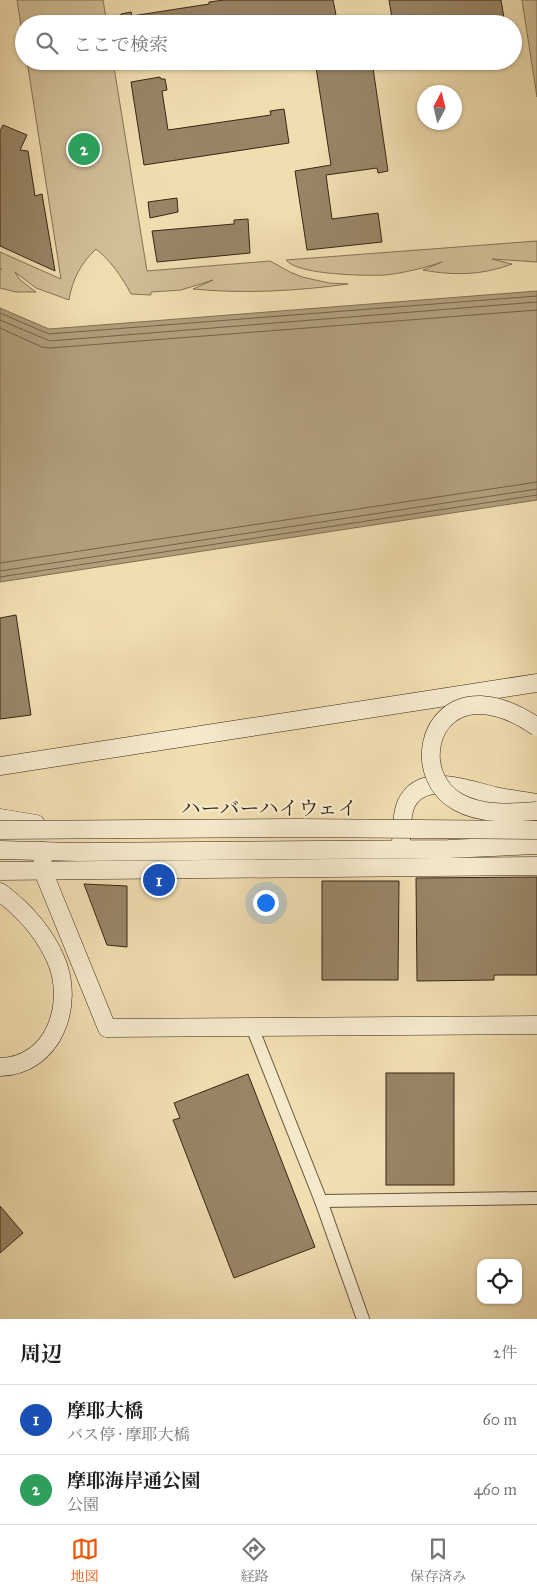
<!DOCTYPE html>
<html lang="ja">
<meta charset="utf-8">
<style>
body{margin:0;font-family:"IM FELL Great Primer","Noto Serif JP",serif;background:#f6f6f6;color:#222}
.controls{position:absolute;right:15px;bottom:15px;display:grid;overflow:hidden;border-radius:10px;box-shadow:0 1px 4px #0004}
.controls button{width:45px;height:45px;display:grid;place-items:center;padding:0;border:0;border-bottom:1px solid #e0e0e0;background:#fff;color:#222;font:25px sans-serif}
.compass{position:absolute;left:417px;top:85px;width:45px;height:45px;border-radius:50%;background:#fff;box-shadow:0 1px 4px #0004;rotate:7deg}
.you{position:absolute;left:265px;top:902px;width:18px;height:18px;margin:-12px;border:4px solid #fff;border-radius:50%;background:#1a73e8;box-shadow:0 0 0 8px #1a73e833}
.badge{display:grid;place-items:center;width:32px;height:32px;border-radius:50%;background:#ea580c;color:#fff;font-size:16px;font-weight:700}
.pin{position:absolute;translate:-50% -50%;border:2px solid #fff;box-shadow:0 1px 5px #0006}
.list{margin:0;padding:0;list-style:none}
h2{display:flex;justify-content:space-between;align-items:center;height:65px;margin:0;padding:0 20px;font-size:21px}
h2 small{font-size:16px;font-weight:400;color:#767676}
.list li{display:grid;grid-template-columns:32px 1fr auto;gap:15px;align-items:center;box-sizing:border-box;height:70px;padding:0 20px;border-top:1px solid #e0e0e0}
.list b{display:block;font-size:19px;white-space:nowrap}
.list p{margin:0;font-size:16px;white-space:nowrap;color:#767676}
.list em{font-size:16px;font-style:normal;color:#767676}
.icon{flex:none;width:28px;height:28px;fill:none;stroke:currentColor;stroke-width:2;stroke-linecap:round;stroke-linejoin:round}
.map{position:relative;flex:none;width:537px;height:1319px;overflow:hidden}
.search{position:absolute;background:#fff;box-shadow:0 1px 4px #0004;left:15px;right:15px;top:15px;height:55px;display:flex;align-items:center;gap:12px;box-sizing:border-box;padding:0 18px;border-radius:28px;color:#767676;font-size:19px}
.sheet{height:205px;background:#fff}
nav{display:flex;justify-content:space-around;align-items:center;box-sizing:border-box;height:70px;border-top:1px solid #e0e0e0;background:#fff;font-size:14px;color:#767676}
nav a{display:grid;justify-items:center;gap:2px}
nav .on{color:#ea580c}
.map>svg:first-child{display:block}
</style>
<div class="map">
<svg width="537" height="1319" viewBox="0 0 537 1319">
<rect width="100%" height="100%" fill="#f0ddb0"/>
<filter id="stains"><feTurbulence type="fractalNoise" baseFrequency=".004" numOctaves="4"/><feColorMatrix values="0 0 0 0 .2 0 0 0 0 .09 0 0 0 0 .02 0 0 0 .5 -.17"/></filter>
<radialGradient id="worn" r=".72"><stop offset=".6" stop-color="#630" stop-opacity="0"/><stop offset="1" stop-color="#630" stop-opacity=".3"/></radialGradient>
<g fill="#d1be96" stroke="#847256">
<polygon points="17,0 103,0 107,24 24,24 24,44"/>
<polygon points="522,0 537,0 537,97"/>
<path d="M 27,61 L 113,61 L 147,271 L 270,261 L 290,272 L 302,277 L 329,283 L 348,284 C 297,291 245,294 193,289 L 213,280 L 181,290 L 151,292 L 151,295 L 131,294 C 122,277 111,261 96,249 C 81,263 72,280 69,300 L 36,288 L 15,272 L 19,279 L 36,292 L 16,292 L 0,288 L 0,269 L 2,269 L 0,269 L 0,252 L 61,279 Z"/>
<path d="M 537,241 L 537,262 L 492,259 L 512,264 C 483,275 454,276 423,270 L 442,262 C 424,268 404,273 385,275 C 366,276 297,275 286,260 Z"/>
</g>
<polygon fill="#b19f7c" stroke="#816f53" points="537,291 537,500 0,582 0,308 49,329"/>
<g fill="none" stroke-linecap="round" stroke-linejoin="round">
<g stroke="#746249" stroke-width="1">
<polyline points="0,313 49,334 537,296"/>
<polyline points="0,320 50,341 537,302"/>
<polyline points="0,328 42,347 50,348 537,310"/>
<polyline points="0,563 537,482"/>
<polyline points="0,571 537,489"/>
<polyline points="0,577 537,495"/>
</g>
</g>
<g fill="#988566" stroke="#382616">
<polygon points="224,0 333,0 336,15 282,24 115,24 115,19 121,18 121,14 131,12 132,16 209,4 209,2"/>
<polygon points="389,0 501,0 505,24 393,24"/>
<polygon points="315,61 372,61 388,171 378,173 377,168 326,175 332,219 378,213 382,242 307,250 295,171 331,165"/>
<polygon points="160,77 161,79 165,79 167,90 162,91 168,130 271,115 270,111 284,109 289,143 144,165 131,82"/>
<polygon points="3,125 27,135 20,150 28,151 35,196 42,194 55,271 0,246 0,131"/>
<polygon points="177,198 178,212 150,218 148,202"/>
<polygon points="248,219 250,253 157,262 152,231 234,224 234,220"/>
<polygon points="16,615 31,715 0,719 0,618"/>
<polygon points="537,877 537,975 494,975 494,980 417,981 416,878"/>
<polygon points="322,881 399,881 398,980 322,980"/>
<polygon points="84,884 127,886 127,947 107,945"/>
<rect x="386" y="1073" width="68" height="112"/>
<polygon points="248,1074 315,1247 234,1278 173,1120 180,1118 174,1103"/>
<polygon points="0,1206 23,1233 0,1253"/>
</g>
<g fill="none" stroke-linecap="round" stroke-linejoin="round">
<g stroke="#66543c" stroke-width="14">
<g id="street">
<polyline points="252,1027 321,1201 363,1319"/>
<polyline points="321,1201 537,1198"/>
</g>
</g>
<g stroke="#382616" stroke-width="19">
<g id="secondary">
<polyline points="0,766 537,683"/>
<polyline points="0,818 36,824"/>
<path d="M 401,843 C 402,830 401,816 406,804 C 422,770 468,790 495,796 C 509,799 523,801 537,803"/>
<polyline points="0,850 77,852 448,849 537,845"/>
<polyline points="42,851 43,871 107,1028 537,1025"/>
<polyline points="0,871 537,866"/>
<path d="M 0,892 C 24,910 44,932 56,960 C 75,1004 54,1066 0,1067"/>
</g>
</g>
<use href="#street" stroke="#f5e9cc" stroke-width="12"/>
<use href="#secondary" stroke="#f5e9cc" stroke-width="18"/>
<g stroke="#382616" stroke-width="19" stroke-linecap="butt">
<g id="secondary-bridge">
<path d="M 537,727 C 520,715 502,706 481,705 C 426,703 413,777 458,802 C 481,815 512,813 537,811"/>
<polyline points="0,830 297,828 537,830"/>
</g>
</g>
<use href="#secondary-bridge" stroke="#f5e9cc" stroke-width="18"/>
</g>
<g text-anchor="middle" stroke-width="4.5" stroke-linejoin="round" paint-order="stroke">
<g font-size="20" fill="#382616" stroke="#f5e9cc">
<text x="269" y="815">ハーバーハイウェイ</text>
</g>
</g>
<rect width="100%" height="100%" filter="url(#stains)"/>
<rect width="100%" height="100%" fill="url(#worn)"/>
</svg>
<div class="controls">
<button><svg class="icon" aria-label="locate" viewBox="0 0 24 24"><circle cx="12" cy="12" r="6"/><path d="M12 2v4M12 18v4M2 12h4M18 12h4"/></svg></button>
</div>
<svg class="compass" viewBox="-18 -18 36 36"><path d="M0-13l5 13h-10z" fill="#e53935"/><path d="M0 13l5-13h-10z" fill="#767676"/></svg>
<div class="you"></div>
<div class="pin badge" style="left:159px;top:880px;background:#1a4fb4">1</div>
<div class="pin badge" style="left:84px;top:149px;background:#2e9e5b">2</div>
<div class="search"><svg class="icon" aria-label="search" viewBox="0 0 24 24"><circle cx="10" cy="10" r="6"/><path d="M15 15l6 6"/></svg>ここで検索</div>
</div>
<section class="sheet">
<h2>周辺<small>2件</small></h2>
<ul class="list">
<li><span class="badge" style="background:#1a4fb4">1</span><div><b>摩耶大橋</b><p>バス停 · 摩耶大橋</p></div><em>60 m</em></li>
<li><span class="badge" style="background:#2e9e5b">2</span><div><b>摩耶海岸通公園</b><p>公園</p></div><em>460 m</em></li>
</ul>
</section>
<nav>
<a class="on"><svg class="icon" aria-label="map" viewBox="0 0 24 24"><path d="M3 6l6-2 6 2 6-2v14l-6 2-6-2-6 2zM9 4v14M15 6v14"/></svg>地図</a>
<a><svg class="icon" aria-label="directions" viewBox="0 0 24 24"><path d="M12 3l9 9-9 9-9-9zM9 14v-3h6M13 9l2 2-2 2"/></svg>経路</a>
<a><svg class="icon" aria-label="saved" viewBox="0 0 24 24"><path d="M7 4h10v16l-5-4-5 4z"/></svg>保存済み</a>
</nav>
